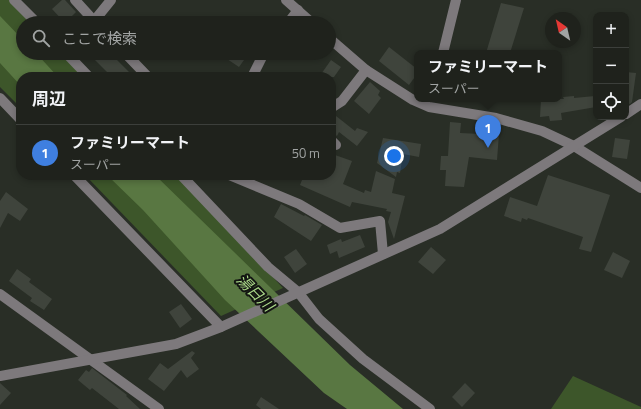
<!DOCTYPE html>
<html lang="ja">
<meta charset="utf-8">
<style>
body{margin:0;font-family:"Titillium Web","Noto Sans JP",sans-serif;background:#2c2f29;color:#f1f3f6}
.controls{position:absolute;right:12px;top:12px;display:grid;overflow:hidden;border-radius:8px;box-shadow:0 2px 6px #0003}
.controls button{width:36px;height:36px;display:grid;place-items:center;padding:0;border:0;border-bottom:1px solid #3c3f3b;background:#1f221c;color:#f1f3f6;font:20px sans-serif}
.compass{position:absolute;left:545px;top:12px;width:36px;height:36px;border-radius:50%;background:#1f221c;box-shadow:0 2px 6px #0003;rotate:326deg}
.you{position:absolute;left:394px;top:156px;width:14px;height:14px;margin:-10px;border:3px solid #fff;border-radius:50%;background:#1a73e8;box-shadow:0 0 0 6px #1a73e833}
.badge{display:grid;place-items:center;width:26px;height:26px;border-radius:50%;background:#f489f0;color:#fff;font-size:13px;font-weight:700}
.pin{position:absolute;translate:-50% -33px;filter:drop-shadow(0 1px 2px #0008)}
.pin::after{content:'';position:absolute;top:21px;width:14px;height:12px;background:inherit;clip-path:polygon(0 0,100% 0,50% 100%)}
.popup{position:absolute;left:414px;top:50px;width:148px;height:52px;box-sizing:border-box;display:grid;place-content:center;border-radius:8px;background:#1f221c;filter:drop-shadow(0 1px 3px #0005);font-size:13px;white-space:nowrap;color:#a1a4a3}
.popup b{font-size:15px;color:#f1f3f6}
.popup::after{content:'';position:absolute;left:50%;top:100%;margin-left:-8px;border:8px solid transparent;border-top-color:#1f221c}
.list{margin:0;padding:0;list-style:none}
h2{display:flex;justify-content:space-between;align-items:center;height:52px;margin:0;padding:0 16px;font-size:17px}
h2 small{font-size:13px;font-weight:400;color:#a1a4a3}
.list li{display:grid;grid-template-columns:26px 1fr auto;gap:12px;align-items:center;box-sizing:border-box;height:56px;padding:0 16px;border-top:1px solid #3c3f3b}
.list b{display:block;font-size:15px;white-space:nowrap}
.list p{margin:0;font-size:13px;white-space:nowrap;color:#a1a4a3}
.list em{font-size:13px;font-style:normal;color:#a1a4a3}
.icon{flex:none;width:22px;height:22px;fill:none;stroke:currentColor;stroke-width:2;stroke-linecap:round;stroke-linejoin:round}
.map{position:relative;flex:none;width:641px;height:409px;overflow:hidden}
.search{position:absolute;background:#1f221c;box-shadow:0 2px 6px #0003;left:16px;top:16px;width:320px;height:44px;display:flex;align-items:center;gap:10px;box-sizing:border-box;padding:0 14px;border-radius:22px;color:#a1a4a3;font-size:15px}
.panel{position:absolute;background:#1f221c;box-shadow:0 2px 6px #0003;left:16px;top:72px;width:320px;height:108px;border-radius:16px}
.map>svg:first-child{display:block}
</style>
<div class="map">
<svg width="641" height="409" viewBox="0 0 641 409">
<rect width="100%" height="100%" fill="#292e26"/>
<g fill="#3d562a">
<polygon points="0,0 12,0 36,23 23,23 23,53 66,53 88,77 21,77 21,108 0,87"/>
<polygon points="85,175 177,175 283,288 221,316"/>
<polygon points="573,376 641,407 641,409 551,409"/>
</g>
<g fill="#597742">
<polygon points="0,16 23,40 23,53 36,53 58,77 21,77 21,86 0,63"/>
<polygon points="107,175 155,175 350,365 403,409 347,409 324,393 225,300 143,210"/>
</g>
<g fill="#3f443c">
<polygon points="62,0 65,0 76,12 65,23 52,9"/>
<polygon points="501,3 524,8 510,53 486,53"/>
<polygon points="389,47 417,69 417,74 409,85 379,61"/>
<polygon points="102,53 110,53 134,77 112,77 95,60"/>
<polygon points="218,53 249,53 239,67"/>
<polygon points="331,60 341,67 334,77 319,77"/>
<polygon points="626,72 636,73 632,102 630,104 626,103"/>
<polygon points="370,82 380,91 378,95 381,98 369,114 354,101"/>
<polygon points="574,96 574,98 595,96 596,107 561,113 562,120 550,121 549,116 540,117 541,99 564,99 563,97"/>
<polygon points="336,116 355,131 357,128 368,132 357,146 339,132 337,136 331,131 331,122"/>
<polygon points="450,122 461,123 460,133 481,134 482,131 499,134 497,160 469,157 464,187 445,186 446,170 440,170 441,156 448,156"/>
<polygon points="383,138 421,144 419,157 403,154 400,173 397,172 396,177 377,163"/>
<polygon points="615,138 630,140 627,159 612,157"/>
<polygon points="335,155 352,161 343,184 364,193 365,190 371,192 376,171 395,179 392,193 405,196 394,239 388,222 391,212 386,211 387,209 352,202 350,207 300,185 304,175 331,175 331,165"/>
<polygon points="548,175 610,195 591,252 579,249 583,237 528,218 527,220 522,218 521,222 504,216 510,197 537,206"/>
<polygon points="6,192 28,209 20,221 8,213 0,228 0,201"/>
<polygon points="281,204 304,216 305,215 322,225 311,241 274,217"/>
<polygon points="360,235 365,247 339,258 337,251 330,254 327,245 341,239 342,242"/>
<polygon points="431,247 446,260 433,274 418,262"/>
<polygon points="296,249 307,264 295,273 284,257"/>
<polygon points="613,252 630,261 622,278 604,270"/>
<polygon points="17,269 31,279 29,282 52,299 44,310 30,301 32,298 9,281"/>
<polygon points="181,304 192,319 180,328 169,312"/>
<polygon points="192,351 195,353 191,358 199,369 187,378 181,370 164,391 148,379 160,363 168,369"/>
<polygon points="92,368 127,395 126,396 140,409 119,409 92,388 90,390 78,380 86,370 89,372"/>
<polygon points="0,383 11,393 0,405"/>
<polygon points="465,383 475,393 462,407 452,397"/>
<polygon points="261,397 279,409 261,409 256,405"/>
</g>
<g fill="none" stroke-linecap="round" stroke-linejoin="round">
<g stroke="#7d797c" stroke-width="10">
<polyline points="14,0 37,23"/>
<polyline points="75,0 96,23"/>
<polyline points="286,0 312,23"/>
<polyline points="94,21 111,0"/>
<polyline points="288,23 298,10"/>
<polyline points="329,38 366,70 413,100 429,107 496,118 542,131 574,146 641,188"/>
<polyline points="66,53 89,77"/>
<polyline points="125,53 148,77"/>
<polyline points="443,53 456,0"/>
<polyline points="252,77 264,53"/>
<polyline points="0,98 21,120"/>
<polyline points="331,108 342,101 366,70"/>
<polyline points="626,114 641,104"/>
<polyline points="331,140 336,145"/>
<polyline points="74,175 221,327"/>
<polyline points="181,175 268,267 298,292 319,319 363,359 430,409"/>
<polyline points="229,175 299,204 340,228 380,221 383,254"/>
<polyline points="0,294 159,409"/>
<polyline points="0,376 176,344 221,327 440,229 621,117"/>
</g>
</g>
<g text-anchor="middle" stroke-width="4" stroke-linejoin="round" paint-order="stroke">
<g font-size="15" font-style="italic" fill="#aad888" stroke="#131512">
<text transform="translate(255 293) rotate(45)" y="5">湯日川</text>
</g>
</g>
</svg>
<div class="controls">
<button>+</button>
<button>−</button>
<button><svg class="icon" aria-label="locate" viewBox="0 0 24 24"><circle cx="12" cy="12" r="6"/><path d="M12 2v4M12 18v4M2 12h4M18 12h4"/></svg></button>
</div>
<svg class="compass" viewBox="-18 -18 36 36"><path d="M0-13l5 13h-10z" fill="#e53935"/><path d="M0 13l5-13h-10z" fill="#a1a4a3"/></svg>
<div class="you"></div>
<div class="pin badge" style="left:488px;top:148px;background:#3f7fe0">1</div>
<div class="popup"><b>ファミリーマート</b>スーパー</div>
<div class="search"><svg class="icon" aria-label="search" viewBox="0 0 24 24"><circle cx="10" cy="10" r="6"/><path d="M15 15l6 6"/></svg>ここで検索</div>
<section class="panel">
<h2>周辺<small></small></h2>
<ul class="list">
<li><span class="badge" style="background:#3f7fe0">1</span><div><b>ファミリーマート</b><p>スーパー</p></div><em>50 m</em></li>
</ul>
</section>
</div>
